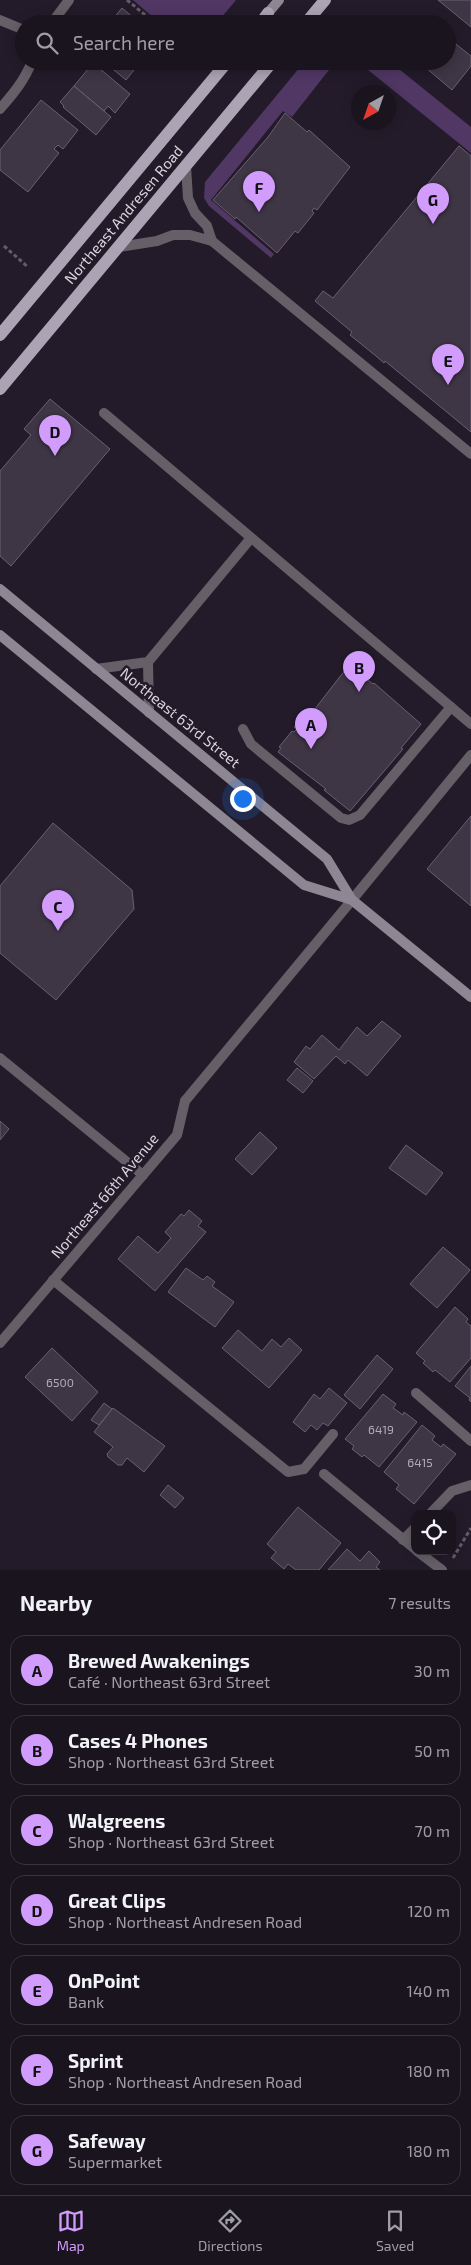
<!DOCTYPE html>
<meta charset="utf-8">
<style>
body{margin:0;font-family:"Exo 2",sans-serif;background:#27212c;color:#f1f3f6}
.controls{position:absolute;right:15px;bottom:15px;display:grid;overflow:hidden;border-radius:10px;box-shadow:0 2px 12px #0003}
.controls button{width:45px;height:45px;display:grid;place-items:center;padding:0;border:0;border-bottom:1px solid #38333d;background:#1a141f;color:#f1f3f6;font:25px sans-serif}
.compass{position:absolute;left:351px;top:85px;width:45px;height:45px;border-radius:50%;background:#1a141f;box-shadow:0 2px 12px #0003;rotate:220deg}
.you{position:absolute;left:242px;top:798px;width:18px;height:18px;margin:-12px;border:4px solid #fff;border-radius:50%;background:#1a73e8;box-shadow:0 0 0 8px #1a73e833}
.badge{display:grid;place-items:center;width:32px;height:32px;border-radius:50%;background:#d29cfd;color:#111;font-size:16px;font-weight:700}
.pin{position:absolute;translate:-50% -41px;filter:drop-shadow(0 1px 2px #0008)}
.pin::after{content:'';position:absolute;top:26px;width:18px;height:15px;background:inherit;clip-path:polygon(0 0,100% 0,50% 100%)}
.list{margin:0;padding:0;list-style:none}
h2{display:flex;justify-content:space-between;align-items:center;height:65px;margin:0;padding:0 20px;font-size:21px}
h2 small{font-size:16px;font-weight:400;color:#9f9ea4}
.list li{display:grid;grid-template-columns:32px 1fr auto;gap:15px;align-items:center;box-sizing:border-box;height:70px;margin:0 10px 10px;padding:0 10px;border:1px solid #38333d;border-radius:15px}
.list b{display:block;font-size:19px;white-space:nowrap}
.list p{margin:0;font-size:16px;white-space:nowrap;color:#9f9ea4}
.list em{font-size:16px;font-style:normal;color:#9f9ea4}
.icon{flex:none;width:28px;height:28px;fill:none;stroke:currentColor;stroke-width:2;stroke-linecap:round;stroke-linejoin:round}
.map{position:relative;flex:none;width:471px;height:1570px;overflow:hidden}
.search{position:absolute;background:#1a141f;box-shadow:0 2px 12px #0003;left:15px;right:15px;top:15px;height:55px;display:flex;align-items:center;gap:12px;box-sizing:border-box;padding:0 18px;border-radius:28px;color:#9f9ea4;font-size:19px}
.sheet{height:625px;background:#1a141f}
nav{display:flex;justify-content:space-around;align-items:center;box-sizing:border-box;height:70px;border-top:1px solid #38333d;background:#1a141f;font-size:14px;color:#9f9ea4}
nav a{display:grid;justify-items:center;gap:2px}
nav .on{color:#d29cfd}
.map>svg:first-child{display:block}
</style>
<div class="map">
<svg width="471" height="1570" viewBox="0 0 471 1570">
<rect width="100%" height="100%" fill="#231b29"/>
<g fill="#513764">
<polygon points="133,0 236,0 216,24 161,24"/>
<polygon points="305,61 336,61 292,117 283,111 211,200 274,254 271,258 209,206 204,198 205,182"/>
<polygon points="357,61 389,61 471,127 471,153"/>
</g>
<g fill="#3e3545" stroke="#696072">
<polygon points="438,0 471,0 471,27"/>
<polygon points="122,8 141,24 109,24"/>
<polygon points="447,37 471,56 471,66 452,90 418,61 447,61"/>
<polygon points="103,61 141,61 126,80"/>
<polygon points="93,63 130,94 115,113 108,106 104,111 74,86"/>
<polygon points="74,86 111,117 96,135 63,107 64,106 60,102"/>
<polygon points="41,100 78,130 63,149 58,145 54,149 59,153 28,192 0,170 0,150"/>
<polygon points="285,113 307,132 309,130 350,167 317,210 314,208 312,211 314,213 298,233 295,231 277,253 236,217 235,219 213,200 268,137"/>
<polygon points="459,146 471,156 471,432 385,361 384,363 376,356 350,335 352,332 315,301 323,291 333,298"/>
<polygon points="50,399 110,449 11,566 0,556 0,471 31,435 24,429"/>
<polygon points="349,665 373,684 374,683 421,724 401,748 403,749 350,811 324,790 326,789 278,752 281,748 279,747 292,731 294,732 297,729 294,727 301,720 304,723"/>
<polygon points="471,816 471,906 427,869"/>
<polygon points="53,823 132,890 134,909 56,1000 0,953 0,886"/>
<polygon points="382,1021 401,1036 367,1076 348,1060 345,1064 336,1056 314,1079 294,1062 306,1046 310,1049 322,1035 339,1050 357,1027 367,1036"/>
<polygon points="297,1068 313,1081 303,1093 287,1080"/>
<polygon points="0,1121 9,1129 0,1140"/>
<polygon points="260,1132 277,1148 252,1175 235,1159"/>
<polygon points="406,1145 443,1173 426,1195 389,1168"/>
<polygon points="189,1210 202,1221 198,1226 206,1232 155,1291 118,1259 138,1236 158,1253 171,1238 165,1232 181,1214 184,1216"/>
<polygon points="443,1247 470,1270 437,1308 410,1284"/>
<polygon points="186,1268 203,1280 207,1276 215,1282 212,1286 234,1302 215,1327 168,1292"/>
<polygon points="455,1307 468,1319 466,1322 471,1326 471,1358 450,1382 435,1370 433,1372 423,1363 425,1361 416,1353"/>
<polygon points="238,1330 262,1351 272,1339 281,1347 289,1338 302,1350 269,1388 222,1348"/>
<polygon points="52,1348 98,1392 72,1421 25,1377"/>
<polygon points="377,1355 393,1369 360,1409 344,1395"/>
<polygon points="471,1366 471,1402 469,1400 470,1398 455,1386"/>
<polygon points="329,1388 347,1403 328,1426 323,1423 317,1430 311,1425 305,1432 293,1422 314,1394 320,1399"/>
<polygon points="383,1394 396,1404 393,1408 403,1415 404,1412 417,1422 379,1467 364,1455 362,1457 352,1449 354,1446 345,1439"/>
<polygon points="104,1403 112,1409 99,1425 91,1420"/>
<polygon points="113,1408 165,1446 144,1472 127,1458 122,1465 118,1465 108,1457 107,1454 113,1447 94,1432"/>
<polygon points="422,1425 435,1436 432,1440 441,1447 443,1444 456,1454 414,1504 396,1489 399,1485 384,1472"/>
<polygon points="168,1485 184,1498 175,1508 160,1495"/>
<polygon points="298,1507 341,1543 319,1570 296,1570 288,1564 284,1569 271,1558 276,1552 267,1544"/>
<polygon points="347,1549 360,1561 369,1551 380,1562 376,1567 380,1570 328,1570"/>
</g>
<g fill="none" stroke-linecap="round" stroke-linejoin="round">
<g stroke="#635c69" stroke-width="3" stroke-dasharray="4 2.5" stroke-linecap="butt">
<polyline points="127,0 156,24"/>
<polyline points="4,246 28,267"/>
<polyline points="453,1558 471,1528"/>
</g>
<g stroke="#656068" stroke-width="10">
<polyline points="0,20 24,30"/>
<path d="M 0,109 C 13,94 25,80 32,61"/>
<polyline points="186,166 188,198 195,213 207,226 212,241"/>
<polyline points="119,247 157,241 173,235 190,235 212,241 471,454"/>
<polyline points="104,413 471,724"/>
<polyline points="148,662 149,713"/>
<polyline points="96,669 148,662 251,538"/>
<polyline points="243,729 251,744 341,818 349,820 360,815 451,707"/>
<polyline points="352,900 471,755"/>
<polyline points="0,1058 143,1175"/>
<polyline points="53,1280 288,1472 304,1469 333,1434"/>
<polyline points="0,1343 177,1135 185,1101"/>
<polyline points="416,1393 471,1441"/>
</g>
<g stroke="#656068" stroke-width="10">
<polyline points="51,24 69,0"/>
<polyline points="185,1101 352,900"/>
<polyline points="324,1474 415,1549"/>
<polyline points="430,1514 452,1491 471,1485"/>
<polyline points="403,1540 415,1528"/>
<polyline points="417,1551 442,1570"/>
</g>
<g stroke="#8d8693" stroke-width="10">
<polyline points="268,13 279,0"/>
<polyline points="0,589 327,859 352,900 471,997"/>
<polyline points="0,635 304,885 352,900"/>
</g>
<g stroke="#aca3b4" stroke-width="12">
<polyline points="260,24 268,13"/>
<polyline points="305,24 325,0"/>
<polyline points="0,335 228,61"/>
<polyline points="0,389 273,61"/>
</g>
</g>
<g text-anchor="middle" stroke-width="5" stroke-linejoin="round" paint-order="stroke">
<g font-size="12" fill="#b2acb8">
<text x="60" y="1387">6500</text>
<text x="381" y="1434">6419</text>
<text x="420" y="1467">6415</text>
</g>
<g font-size="15" fill="#d9d4de" stroke="#231b29">
<text transform="translate(124 215) rotate(-50)" y="5">Northeast Andresen Road</text>
<text transform="translate(180 718) rotate(39)" y="5">Northeast 63rd Street</text>
<text transform="translate(105 1196) rotate(-50)" y="5">Northeast 66th Avenue</text>
</g>
</g>
</svg>
<div class="controls">
<button><svg class="icon" aria-label="locate" viewBox="0 0 24 24"><circle cx="12" cy="12" r="6"/><path d="M12 2v4M12 18v4M2 12h4M18 12h4"/></svg></button>
</div>
<svg class="compass" viewBox="-18 -18 36 36"><path d="M0-13l5 13h-10z" fill="#e53935"/><path d="M0 13l5-13h-10z" fill="#9f9ea4"/></svg>
<div class="you"></div>
<div class="pin badge" style="left:311px;top:749px">A</div>
<div class="pin badge" style="left:359px;top:692px">B</div>
<div class="pin badge" style="left:58px;top:931px">C</div>
<div class="pin badge" style="left:55px;top:456px">D</div>
<div class="pin badge" style="left:448px;top:385px">E</div>
<div class="pin badge" style="left:259px;top:212px">F</div>
<div class="pin badge" style="left:433px;top:224px">G</div>
<div class="search"><svg class="icon" aria-label="search" viewBox="0 0 24 24"><circle cx="10" cy="10" r="6"/><path d="M15 15l6 6"/></svg>Search here</div>
</div>
<section class="sheet">
<h2>Nearby<small>7 results</small></h2>
<ul class="list">
<li><span class="badge">A</span><div><b>Brewed Awakenings</b><p>Café · Northeast 63rd Street</p></div><em>30 m</em></li>
<li><span class="badge">B</span><div><b>Cases 4 Phones</b><p>Shop · Northeast 63rd Street</p></div><em>50 m</em></li>
<li><span class="badge">C</span><div><b>Walgreens</b><p>Shop · Northeast 63rd Street</p></div><em>70 m</em></li>
<li><span class="badge">D</span><div><b>Great Clips</b><p>Shop · Northeast Andresen Road</p></div><em>120 m</em></li>
<li><span class="badge">E</span><div><b>OnPoint</b><p>Bank</p></div><em>140 m</em></li>
<li><span class="badge">F</span><div><b>Sprint</b><p>Shop · Northeast Andresen Road</p></div><em>180 m</em></li>
<li><span class="badge">G</span><div><b>Safeway</b><p>Supermarket</p></div><em>180 m</em></li>
</ul>
</section>
<nav>
<a class="on"><svg class="icon" aria-label="map" viewBox="0 0 24 24"><path d="M3 6l6-2 6 2 6-2v14l-6 2-6-2-6 2zM9 4v14M15 6v14"/></svg>Map</a>
<a><svg class="icon" aria-label="directions" viewBox="0 0 24 24"><path d="M12 3l9 9-9 9-9-9zM9 14v-3h6M13 9l2 2-2 2"/></svg>Directions</a>
<a><svg class="icon" aria-label="saved" viewBox="0 0 24 24"><path d="M7 4h10v16l-5-4-5 4z"/></svg>Saved</a>
</nav>
